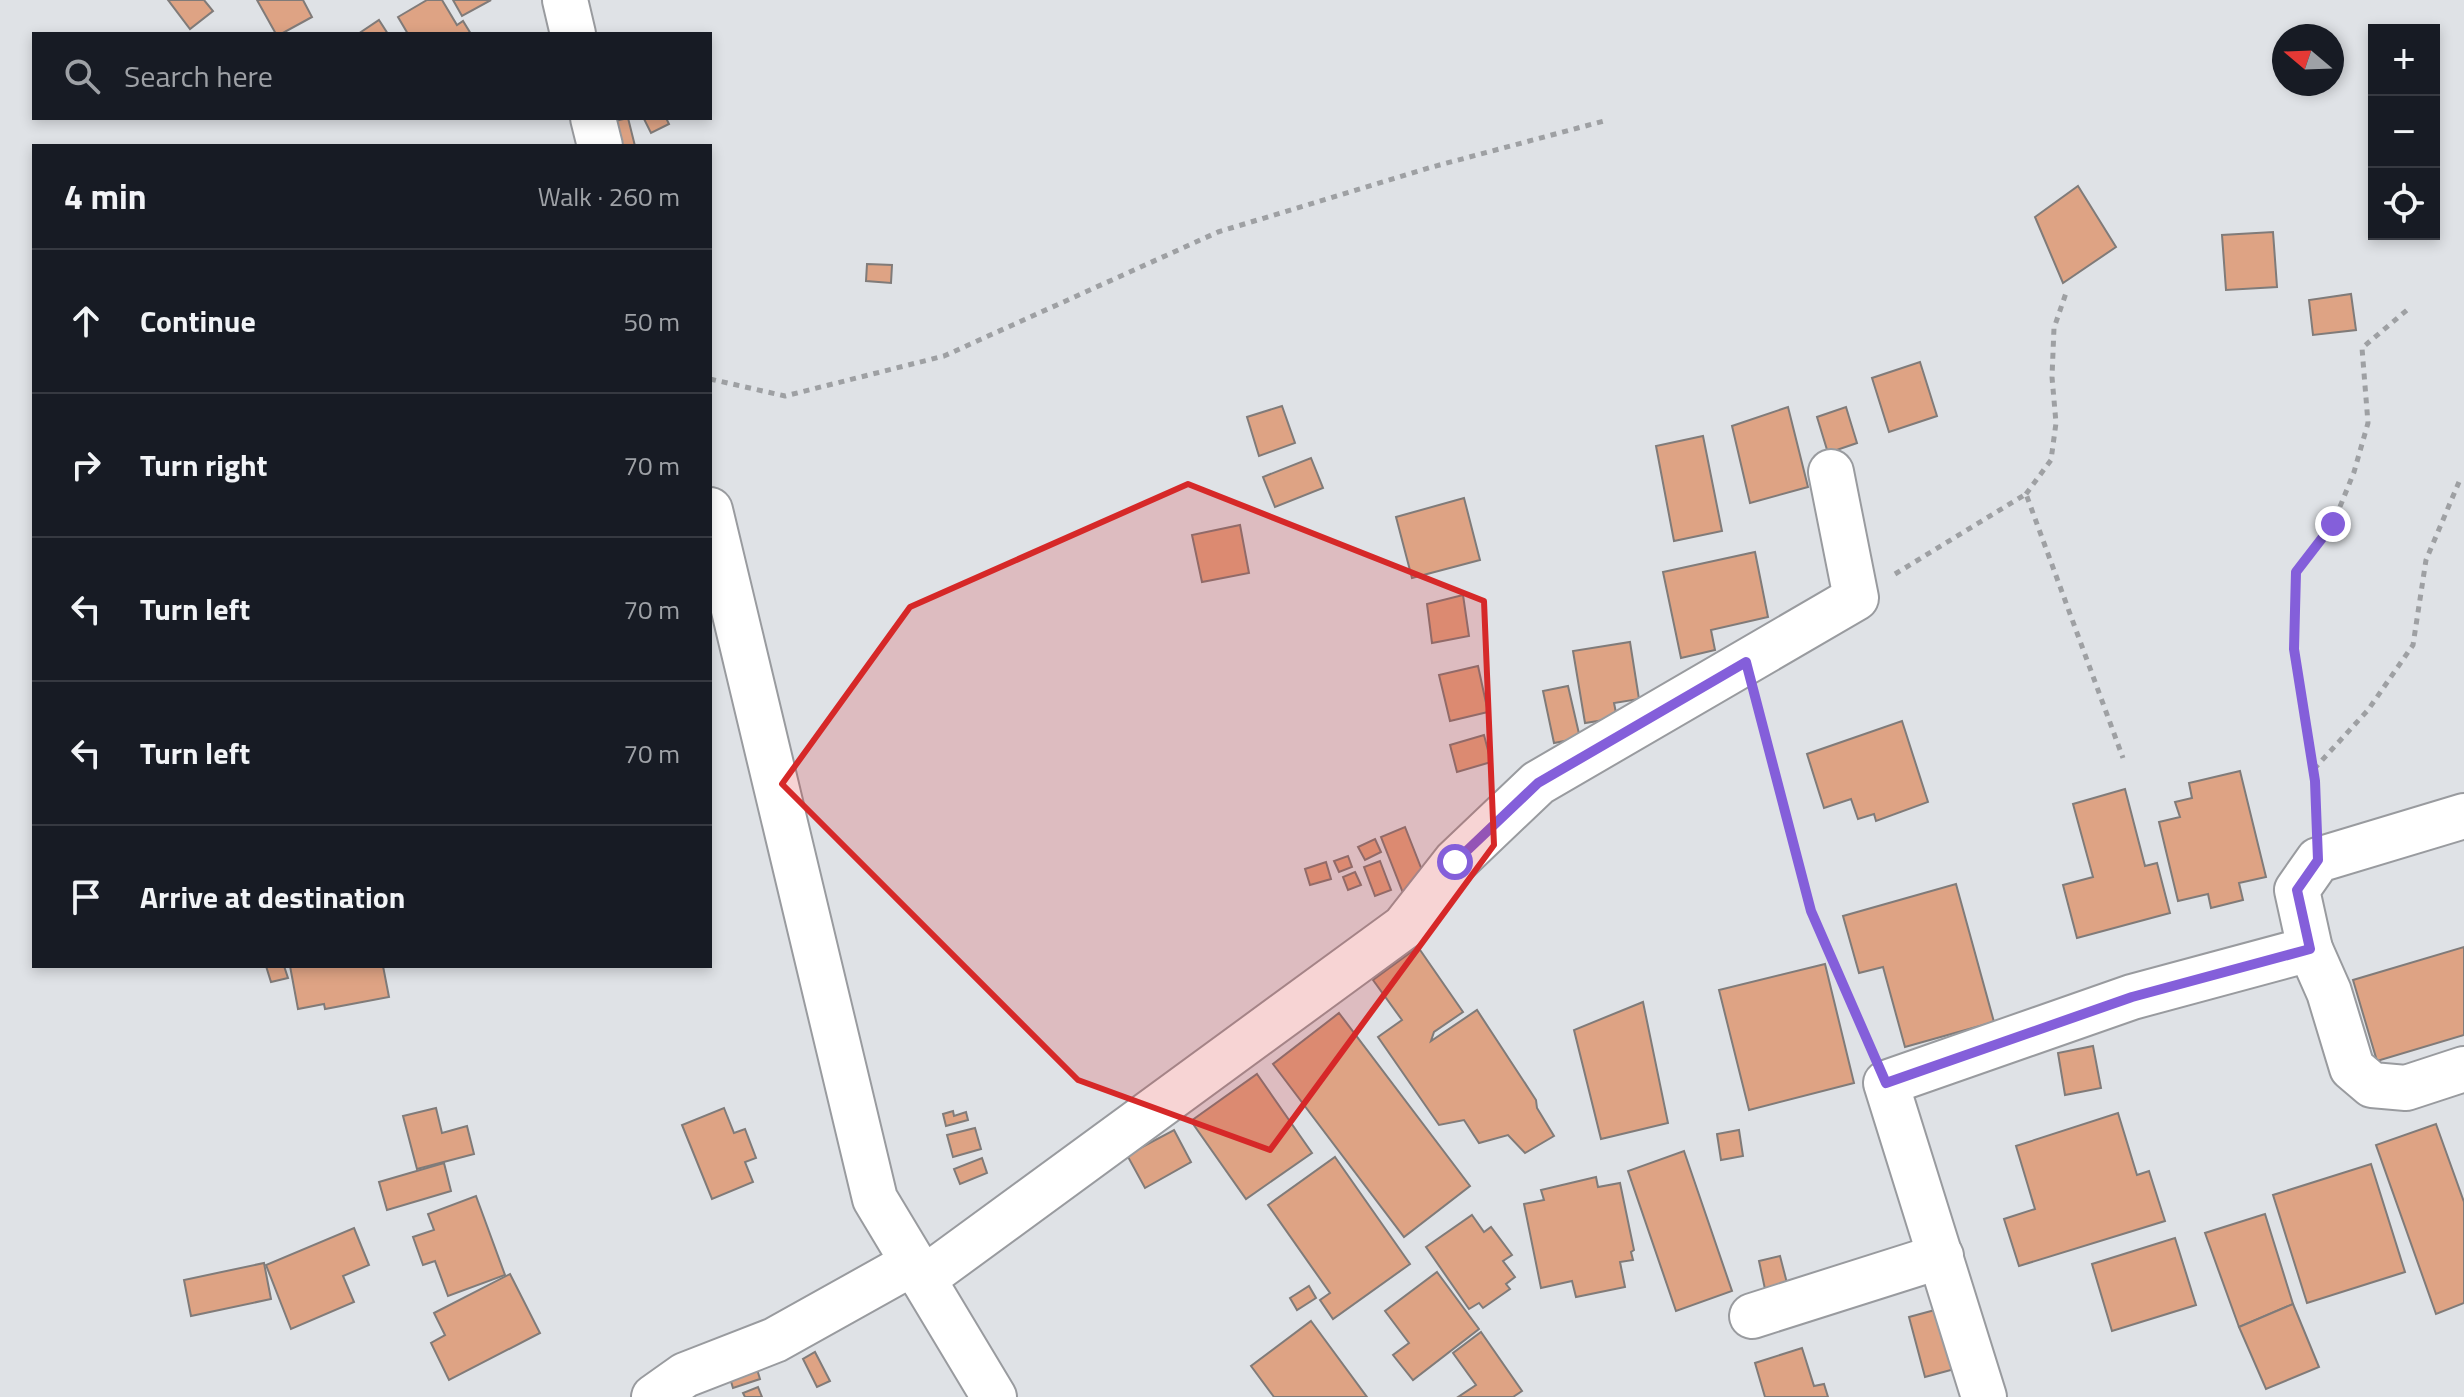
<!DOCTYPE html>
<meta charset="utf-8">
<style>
body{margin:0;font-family:"Titillium Web",sans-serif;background:#242831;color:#f1f3f6}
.controls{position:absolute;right:24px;top:24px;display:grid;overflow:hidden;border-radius:0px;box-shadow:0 4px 12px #0003}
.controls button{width:72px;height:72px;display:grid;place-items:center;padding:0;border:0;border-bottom:2px solid #363941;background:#171b24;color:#f1f3f6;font:40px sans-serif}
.compass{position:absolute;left:2272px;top:24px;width:72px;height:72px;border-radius:50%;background:#171b24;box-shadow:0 4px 12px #0003;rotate:289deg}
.stop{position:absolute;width:24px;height:24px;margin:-18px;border:6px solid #845fda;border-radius:50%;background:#fff}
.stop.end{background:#845fda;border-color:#fff;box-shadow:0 2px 8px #0008}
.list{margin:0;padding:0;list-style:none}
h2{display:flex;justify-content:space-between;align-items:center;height:104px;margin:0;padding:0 32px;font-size:34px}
h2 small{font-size:26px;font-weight:400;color:#9ea1a6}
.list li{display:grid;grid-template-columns:52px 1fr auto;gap:24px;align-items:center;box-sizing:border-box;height:144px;padding:0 32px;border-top:2px solid #363941}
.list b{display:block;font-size:30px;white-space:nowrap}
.list em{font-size:26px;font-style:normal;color:#9ea1a6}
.icon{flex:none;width:44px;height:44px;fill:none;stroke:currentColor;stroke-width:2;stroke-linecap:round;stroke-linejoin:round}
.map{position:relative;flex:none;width:2464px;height:1397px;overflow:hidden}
.search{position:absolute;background:#171b24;box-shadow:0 4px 12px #0003;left:32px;top:32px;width:680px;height:88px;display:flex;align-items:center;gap:20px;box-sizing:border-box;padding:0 28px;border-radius:0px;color:#9ea1a6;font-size:30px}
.panel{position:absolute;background:#171b24;box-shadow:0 4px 12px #0003;left:32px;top:144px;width:680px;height:824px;border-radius:0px}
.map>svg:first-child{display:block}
</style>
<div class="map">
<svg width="2464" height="1397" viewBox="0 0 2464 1397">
<rect width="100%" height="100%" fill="#dfe2e6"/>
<g fill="#dea384" stroke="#807b79" stroke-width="2">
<polygon points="168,0 204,0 213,11 190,29"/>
<polygon points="257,0 303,0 312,17 281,34 276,34"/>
<polygon points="427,0 442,0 457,25 463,21 471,34 408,34 398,17"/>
<polygon points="453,0 491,0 462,16"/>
<polygon points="379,20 388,34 358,34"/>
<polygon points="628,118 635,146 616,146 611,122"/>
<polygon points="666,118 669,124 651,133 644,119"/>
<polygon points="2078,186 2116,247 2063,283 2035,217"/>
<polygon points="2273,232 2277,287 2226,290 2222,235"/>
<polygon points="867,264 892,265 891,283 866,281"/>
<polygon points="2351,294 2356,330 2313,335 2309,300"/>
<polygon points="1920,362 1937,416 1889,432 1872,378"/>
<polygon points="1282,406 1295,443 1259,456 1247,417"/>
<polygon points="1788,407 1808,487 1750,503 1732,426"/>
<polygon points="1846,407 1857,443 1828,453 1817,417"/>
<polygon points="1703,436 1722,531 1674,541 1656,446"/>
<polygon points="1311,458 1323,488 1275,507 1263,477"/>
<polygon points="1464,498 1480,560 1412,578 1396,517"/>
<polygon points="1240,525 1249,573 1202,582 1192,535"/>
<polygon points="1755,552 1768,617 1711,630 1715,650 1681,658 1663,572"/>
<polygon points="1463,595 1469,636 1432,643 1427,604"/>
<polygon points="1630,642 1639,699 1614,703 1617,718 1585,723 1573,651"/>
<polygon points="1478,666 1488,712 1450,721 1439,675"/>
<polygon points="1568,686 1580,738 1554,743 1543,691"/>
<polygon points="1902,721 1928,802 1876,821 1874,814 1858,819 1851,799 1824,808 1807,754"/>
<polygon points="1484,735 1491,762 1457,772 1450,745"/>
<polygon points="2240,771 2266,877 2239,883 2243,900 2211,908 2208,894 2178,901 2159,822 2180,817 2175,802 2192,798 2189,783"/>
<polygon points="2125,789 2145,866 2157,863 2170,913 2077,938 2063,885 2093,877 2073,804"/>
<polygon points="1405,827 1427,883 1403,893 1381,837"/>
<polygon points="1375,839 1381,852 1365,860 1358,847"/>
<polygon points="1348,856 1352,867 1339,872 1334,861"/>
<polygon points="1380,861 1391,890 1375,896 1364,867"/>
<polygon points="1326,862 1331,879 1310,885 1305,869"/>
<polygon points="1355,872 1361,885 1348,890 1343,877"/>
<polygon points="1956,884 1994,1022 1905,1047 1883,967 1859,973 1843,916"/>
<polygon points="1418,947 1463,1012 1434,1032 1431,1041 1477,1010 1536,1100 1537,1108 1554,1136 1525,1153 1508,1135 1479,1143 1464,1120 1439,1125 1378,1037 1402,1020 1373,980"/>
<polygon points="2464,947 2464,1035 2377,1061 2353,980"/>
<polygon points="1825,964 1854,1083 1749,1110 1719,990"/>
<polygon points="266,966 284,966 288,978 271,982"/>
<polygon points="290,966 383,966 389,997 325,1009 324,1004 298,1009"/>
<polygon points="1643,1002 1668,1123 1601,1139 1574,1030"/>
<polygon points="1339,1013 1470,1186 1404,1237 1273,1064"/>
<polygon points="2093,1046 2101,1088 2065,1095 2058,1053"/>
<polygon points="1257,1074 1312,1153 1246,1199 1191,1121"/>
<polygon points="436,1108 442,1133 467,1126 474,1154 417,1169 403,1116"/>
<polygon points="724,1108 734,1133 745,1129 756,1158 745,1162 753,1182 712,1199 682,1125"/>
<polygon points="953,1111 954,1116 966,1112 968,1120 946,1126 943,1114"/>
<polygon points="2118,1113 2137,1175 2149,1171 2165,1221 2019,1266 2004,1219 2035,1209 2016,1146"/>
<polygon points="2436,1124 2464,1202 2464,1303 2436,1314 2376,1145"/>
<polygon points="975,1128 981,1149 953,1157 947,1135"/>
<polygon points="1174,1130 1191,1162 1145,1188 1127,1155"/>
<polygon points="1739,1130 1743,1156 1721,1160 1717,1134"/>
<polygon points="1684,1151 1732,1291 1676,1311 1628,1171"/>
<polygon points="1335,1157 1410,1264 1333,1319 1320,1300 1330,1293 1268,1205"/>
<polygon points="982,1158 987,1173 960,1184 954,1169"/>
<polygon points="444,1163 451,1191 387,1210 379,1182"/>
<polygon points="2371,1164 2405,1272 2307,1303 2273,1195"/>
<polygon points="1596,1177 1598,1187 1620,1183 1634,1250 1631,1252 1633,1260 1620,1262 1625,1287 1576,1297 1572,1281 1541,1288 1524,1204 1544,1200 1541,1190"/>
<polygon points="476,1196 505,1275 448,1296 435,1261 423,1265 413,1237 434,1230 428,1214"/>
<polygon points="2265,1214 2293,1304 2239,1327 2205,1233"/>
<polygon points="1472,1215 1484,1232 1491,1227 1512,1255 1503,1261 1515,1277 1506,1284 1510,1289 1483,1308 1479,1303 1469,1309 1426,1247"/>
<polygon points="354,1228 369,1265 343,1276 354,1302 291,1329 266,1265"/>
<polygon points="2175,1238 2196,1305 2112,1331 2092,1264"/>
<polygon points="1780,1256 1787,1283 1765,1289 1759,1261"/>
<polygon points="264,1263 271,1299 191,1316 184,1280"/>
<polygon points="1437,1272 1479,1329 1413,1380 1393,1355 1409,1343 1385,1311"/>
<polygon points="510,1274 540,1333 449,1380 431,1343 445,1335 434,1313"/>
<polygon points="1309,1286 1316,1298 1297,1310 1290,1298"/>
<polygon points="1957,1304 1973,1364 1925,1377 1909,1317"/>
<polygon points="2293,1304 2319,1367 2266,1389 2239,1327"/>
<polygon points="1311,1321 1367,1397 1274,1397 1251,1366"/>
<polygon points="1481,1332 1522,1391 1513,1397 1458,1397 1476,1385 1453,1353"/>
<polygon points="1802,1348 1814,1386 1824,1384 1828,1397 1765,1397 1755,1363"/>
<polygon points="815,1352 830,1381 817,1387 803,1359"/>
<polygon points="752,1353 760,1379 733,1388 725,1362"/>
<polygon points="758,1387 762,1397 745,1397 743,1393"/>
</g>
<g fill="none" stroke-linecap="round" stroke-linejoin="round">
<g stroke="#999b9f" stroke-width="48">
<g id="street">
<polyline points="565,0 573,34"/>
<polyline points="593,118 600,146"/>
<polyline points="710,510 875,1199 994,1397"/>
<polyline points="2310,949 2329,992 2352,1068 2372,1085 2406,1088 2464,1069"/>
<polyline points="923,1279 1404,927 1455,862 1538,783 1856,598 1831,472"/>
<polyline points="1752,1316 1941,1256"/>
<polyline points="654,1397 685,1375 775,1340 913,1263"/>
<polyline points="1984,1397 1886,1083 2132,997 2310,949 2297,890 2318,860 2464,816"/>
</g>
</g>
<g stroke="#9ea0a3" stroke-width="5" stroke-dasharray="6 6" stroke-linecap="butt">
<polyline points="710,379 785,396 944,356 1218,232 1432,167 1604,121"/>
<polyline points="2026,494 2051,460 2056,423 2052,377 2054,328 2066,293"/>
<polyline points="1895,574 2026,494 2123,758"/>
<polyline points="1758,707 1811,911 1868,1042"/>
<polyline points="2314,769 2368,710 2413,645 2426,560 2459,482"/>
<polyline points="2316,815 2315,781 2294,649 2296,572 2333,524 2354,472 2368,423 2362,348 2407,310"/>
</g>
<use href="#street" stroke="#fff" stroke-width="44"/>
</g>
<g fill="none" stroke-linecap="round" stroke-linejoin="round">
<polyline stroke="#845fda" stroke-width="10" points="1455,862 1538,783 1746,662 1811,911 1886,1083 2132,997 2310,949 2297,890 2318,860 2315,781 2294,649 2296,572 2333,524"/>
</g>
<path fill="#d62828" fill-opacity="0.2" stroke="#d62828" stroke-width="6" stroke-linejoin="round" d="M 1188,484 L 1484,601 L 1494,845 L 1270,1150 L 1078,1080 L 782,784 L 910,607 Z"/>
</svg>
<div class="controls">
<button>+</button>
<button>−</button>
<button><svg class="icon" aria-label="locate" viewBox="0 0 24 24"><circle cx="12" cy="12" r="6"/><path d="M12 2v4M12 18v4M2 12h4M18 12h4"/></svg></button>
</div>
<svg class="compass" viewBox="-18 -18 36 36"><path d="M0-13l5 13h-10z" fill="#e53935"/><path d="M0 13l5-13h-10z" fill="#9ea1a6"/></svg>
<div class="stop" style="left:1455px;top:862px"></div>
<div class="stop end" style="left:2333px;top:524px"></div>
<div class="search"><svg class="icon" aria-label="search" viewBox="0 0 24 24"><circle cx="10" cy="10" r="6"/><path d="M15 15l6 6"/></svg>Search here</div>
<section class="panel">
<h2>4 min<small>Walk · 260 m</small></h2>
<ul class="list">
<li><svg class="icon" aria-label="ahead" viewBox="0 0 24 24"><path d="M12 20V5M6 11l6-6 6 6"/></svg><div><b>Continue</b></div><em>50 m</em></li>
<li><svg class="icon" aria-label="right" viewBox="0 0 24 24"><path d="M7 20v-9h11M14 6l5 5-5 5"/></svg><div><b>Turn right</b></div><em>70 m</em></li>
<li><svg class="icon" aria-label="left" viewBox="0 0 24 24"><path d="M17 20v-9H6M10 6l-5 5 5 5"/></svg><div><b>Turn left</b></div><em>70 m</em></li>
<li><svg class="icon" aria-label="left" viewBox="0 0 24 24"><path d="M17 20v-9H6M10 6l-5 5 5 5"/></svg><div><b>Turn left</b></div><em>70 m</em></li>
<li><svg class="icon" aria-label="arrive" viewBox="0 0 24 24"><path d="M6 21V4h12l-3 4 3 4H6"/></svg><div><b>Arrive at destination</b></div></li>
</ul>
</section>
</div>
